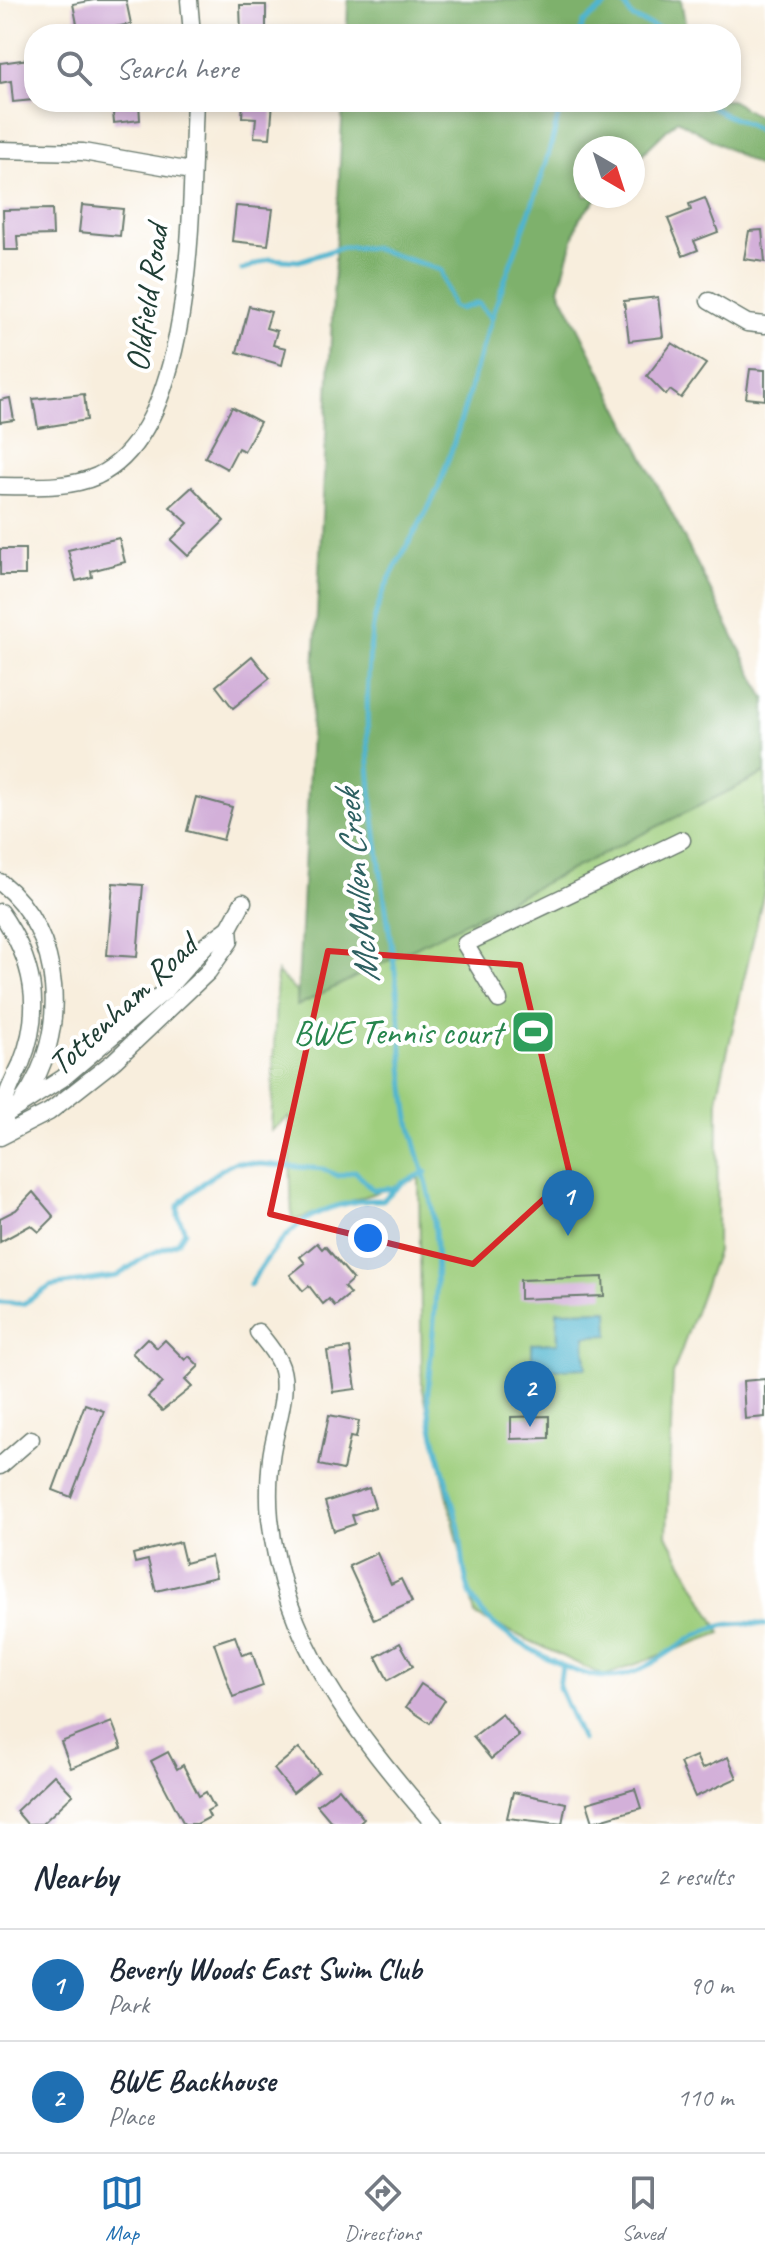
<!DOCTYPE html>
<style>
body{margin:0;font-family:Caveat,sans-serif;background:#f2f2f3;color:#1f2937}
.compass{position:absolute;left:573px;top:136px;width:72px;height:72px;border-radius:50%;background:#fff;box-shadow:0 4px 12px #0003;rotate:141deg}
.you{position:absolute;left:368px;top:1238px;width:28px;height:28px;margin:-20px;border:6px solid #fff;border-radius:50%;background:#1a73e8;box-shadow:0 0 0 12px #1a73e833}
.badge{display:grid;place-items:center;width:52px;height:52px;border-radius:50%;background:#1f6fb2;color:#fff;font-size:26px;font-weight:700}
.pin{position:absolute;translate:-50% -66px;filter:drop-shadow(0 2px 4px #0008)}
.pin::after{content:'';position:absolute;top:42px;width:28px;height:24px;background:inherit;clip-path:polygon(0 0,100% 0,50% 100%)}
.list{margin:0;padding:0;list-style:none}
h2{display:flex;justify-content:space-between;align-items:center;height:104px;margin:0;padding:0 32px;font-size:34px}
h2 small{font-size:26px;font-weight:400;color:#747a83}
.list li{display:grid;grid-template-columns:52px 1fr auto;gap:24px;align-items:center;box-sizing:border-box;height:112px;padding:0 32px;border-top:2px solid #e0e1e3}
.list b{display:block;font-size:30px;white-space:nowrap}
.list p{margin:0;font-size:26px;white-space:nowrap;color:#747a83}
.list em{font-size:26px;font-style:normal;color:#747a83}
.icon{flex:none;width:44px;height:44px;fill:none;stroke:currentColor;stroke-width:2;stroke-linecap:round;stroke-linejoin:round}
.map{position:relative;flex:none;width:765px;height:1824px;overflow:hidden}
.search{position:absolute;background:#fff;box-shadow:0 4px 12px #0003;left:24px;right:24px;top:24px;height:88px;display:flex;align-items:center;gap:20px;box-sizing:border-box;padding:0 28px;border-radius:32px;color:#747a83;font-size:30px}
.sheet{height:328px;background:#fff}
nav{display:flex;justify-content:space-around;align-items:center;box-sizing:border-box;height:112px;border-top:2px solid #e0e1e3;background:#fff;font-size:22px;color:#747a83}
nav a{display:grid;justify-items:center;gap:4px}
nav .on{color:#1f6fb2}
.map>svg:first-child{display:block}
</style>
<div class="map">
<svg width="765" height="1824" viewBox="0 0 765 1824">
<rect width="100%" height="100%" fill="#fff"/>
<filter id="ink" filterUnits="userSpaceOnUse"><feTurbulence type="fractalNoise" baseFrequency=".0125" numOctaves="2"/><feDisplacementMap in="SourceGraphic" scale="16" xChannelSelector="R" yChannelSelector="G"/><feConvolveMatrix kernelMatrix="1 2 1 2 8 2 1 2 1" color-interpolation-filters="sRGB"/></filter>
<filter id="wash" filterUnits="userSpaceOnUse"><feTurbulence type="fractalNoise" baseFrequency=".006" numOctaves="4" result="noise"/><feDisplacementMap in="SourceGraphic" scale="32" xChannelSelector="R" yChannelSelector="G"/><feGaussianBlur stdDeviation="1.8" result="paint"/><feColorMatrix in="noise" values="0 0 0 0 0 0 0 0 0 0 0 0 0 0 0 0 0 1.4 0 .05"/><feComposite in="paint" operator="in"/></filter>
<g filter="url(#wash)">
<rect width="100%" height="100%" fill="#f8eedd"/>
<polygon fill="#9ece7d" stroke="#5e8658" stroke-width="2" points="765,773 765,887 718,1093 717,1251 673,1374 667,1535 721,1633 604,1676 475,1615 422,1386 419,1178 292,1221 289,1117 271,1131 277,972 297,993 297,1006"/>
<g fill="#7eb16c" stroke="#4e7750" stroke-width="2">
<polygon points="348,0 681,0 687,34 347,34"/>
<polygon points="731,100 765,121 765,170 677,120 633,163 633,148 585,148 585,196 599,196 579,219 559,289 765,699 765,773 297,1006 343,102"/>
</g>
<polygon fill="#50b5cf" stroke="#387982" stroke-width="2" points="608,1310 609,1335 585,1336 586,1368 532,1370 532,1344 558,1343 557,1311"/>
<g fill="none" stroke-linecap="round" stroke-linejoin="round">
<g stroke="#50b5cf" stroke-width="5">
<polyline points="608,0 624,4 633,18 673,34"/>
<polyline points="580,34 583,23 610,2"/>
<path d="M 561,102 C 547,177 515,246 492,317 C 473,374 460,432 438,488 C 418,535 378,582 372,633 C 357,746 380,860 395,971 C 401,1017 401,1065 408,1112 C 414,1149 430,1183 434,1221 C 441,1278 432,1334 428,1390 C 425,1422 452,1493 459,1528 C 463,1549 462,1573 470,1593 C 483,1625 527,1648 557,1663 C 658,1714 668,1608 765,1625"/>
<path d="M 706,102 C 724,119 746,120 765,134"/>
<polyline points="242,270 269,259 299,261 343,247 372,248 441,270 453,307 459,309 478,303 491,318"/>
<path d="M 250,1285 C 283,1229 315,1200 383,1200 L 402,1183 L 426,1172"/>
<path d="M 0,1302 L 23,1304 L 51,1286 L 117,1276 L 146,1256 L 178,1242 L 185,1231 L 178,1216 L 178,1206 C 192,1191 218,1169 236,1162 L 323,1169 L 338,1176 L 355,1171 L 373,1190 L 397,1188"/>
<polyline points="562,1666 559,1687 582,1740"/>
</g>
</g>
<g id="blocks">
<g fill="#d3b0d9">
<polygon points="94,0 126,0 131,24 104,29 105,34 79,34 73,4"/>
<polygon points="240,5 266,5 266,34 241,34"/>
<polygon points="29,59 33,100 13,102 11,81 0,83 0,63"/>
<polygon points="112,102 139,102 140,120 114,123"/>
<polygon points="243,102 273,102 270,138 254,137 256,118 242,117"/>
<polygon points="705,198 718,232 694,241 698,250 683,256 668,219 691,210 689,204"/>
<polygon points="82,205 123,209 120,236 79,232"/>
<polygon points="236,206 273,209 268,245 232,241"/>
<polygon points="52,209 53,235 17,236 18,250 4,250 3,210"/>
<polygon points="762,230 765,262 744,259 749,231"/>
<polygon points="658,297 663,337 629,341 624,301"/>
<polygon points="249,306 271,312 266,328 277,331 273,345 286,348 282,365 237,352"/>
<polygon points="672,343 706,364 681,398 670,390 666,395 647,376"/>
<polygon points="750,369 765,370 765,400 746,398"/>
<polygon points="84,394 87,420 38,428 33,399"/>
<polygon points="10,398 14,420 0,422 0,400"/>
<polygon points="232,407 260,422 244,451 238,448 227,469 205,457"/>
<polygon points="192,487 224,521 188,556 171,540 188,523 170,507"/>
<polygon points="119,538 125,562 91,571 92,577 76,581 68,550"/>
<rect x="0" y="549" width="25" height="26"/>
<polygon points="252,656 270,678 233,708 216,686"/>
<polygon points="196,797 232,807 223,840 187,831"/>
<polygon points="113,883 143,885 137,957 107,955"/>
<polygon points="33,1192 54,1217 39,1232 31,1225 0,1242 0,1218 16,1210"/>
<polygon points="317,1243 322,1249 325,1246 353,1279 344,1287 350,1294 335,1306 329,1299 323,1304 309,1286 303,1291 290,1275 305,1263 300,1257"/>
<polygon points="603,1277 604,1296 520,1299 520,1280"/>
<polygon points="147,1338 157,1348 165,1340 185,1360 189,1356 199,1366 185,1380 192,1387 162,1411 148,1397 163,1383 132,1353"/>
<polygon points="350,1348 356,1389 333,1392 327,1351"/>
<polygon points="765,1379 765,1417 745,1419 743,1381"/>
<polygon points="85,1404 104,1411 71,1497 53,1490"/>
<polygon points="329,1415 359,1421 356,1438 350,1437 343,1470 319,1465"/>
<polygon points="549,1416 549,1438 511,1439 511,1417"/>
<polygon points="369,1488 375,1507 352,1515 355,1524 334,1531 325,1502"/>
<polygon points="180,1542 185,1563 211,1556 216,1577 156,1591 148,1560 135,1563 133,1554"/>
<polygon points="377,1553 391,1584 401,1579 412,1602 374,1620 349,1566"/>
<polygon points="235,1636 242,1655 252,1652 263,1686 233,1697 214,1643"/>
<polygon points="400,1643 413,1666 388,1680 376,1657"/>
<polygon points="421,1684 445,1700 430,1723 406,1707"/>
<polygon points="502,1714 519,1736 491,1759 473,1737"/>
<polygon points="112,1722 122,1748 71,1768 61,1742"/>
<polygon points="299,1748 319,1772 293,1793 274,1769"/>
<polygon points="168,1752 177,1769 183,1765 199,1796 206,1792 214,1807 207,1811 210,1817 197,1824 184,1824 151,1761"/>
<polygon points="696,1756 702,1769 728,1757 737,1778 695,1797 680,1763"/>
<polygon points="54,1775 73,1795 42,1824 27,1824 16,1811"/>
<polygon points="339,1788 364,1819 359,1824 333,1824 317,1805"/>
<polygon points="635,1789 641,1808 593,1822 587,1803"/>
<polygon points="513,1792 566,1803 562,1824 507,1818"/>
</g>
</g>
</g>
<g filter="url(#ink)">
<use href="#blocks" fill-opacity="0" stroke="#6b7b6f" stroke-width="2"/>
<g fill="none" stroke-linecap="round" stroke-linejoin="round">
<g stroke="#6b7b6f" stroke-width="19">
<g id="minor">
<polyline points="189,0 192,34"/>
<polyline points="0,150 83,152 191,171"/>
<polyline points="709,301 747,323 765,325"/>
<path d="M 0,486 C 31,486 68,489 97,476 C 198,428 190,200 195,102"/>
<path d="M 0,882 C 65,933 69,1036 23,1100"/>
<path d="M 0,912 C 33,959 44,1008 21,1064 C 11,1086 0,1101 6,1126"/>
<polyline points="499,1000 465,944 682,840"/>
<polyline points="0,1118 63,1078 166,990 206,945 229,928 243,902"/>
<polyline points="0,1137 49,1112 114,1061 208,972 230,941 229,928"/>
<path d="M 258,1332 C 265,1341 274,1351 279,1362 C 292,1389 274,1429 271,1458 C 269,1477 268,1499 270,1518 C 283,1642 356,1734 434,1824"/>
<polyline points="0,1466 31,1439"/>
</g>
</g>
<use href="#minor" stroke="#fff" stroke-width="16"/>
</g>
</g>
<path fill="none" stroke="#d62828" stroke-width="6" stroke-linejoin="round" d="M 328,951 L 520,965 L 570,1175 L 473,1264 L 270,1214 Z"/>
<defs>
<g id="stadium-square" transform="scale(2.3)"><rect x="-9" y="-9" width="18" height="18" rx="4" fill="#2e9e5b" stroke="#fff"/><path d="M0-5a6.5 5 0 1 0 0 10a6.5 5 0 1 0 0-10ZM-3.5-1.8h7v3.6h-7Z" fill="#fff"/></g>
</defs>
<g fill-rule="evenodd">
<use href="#stadium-square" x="533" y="1032"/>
</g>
<g text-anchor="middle" stroke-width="8" stroke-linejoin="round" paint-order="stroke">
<g font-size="34" fill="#1f3d34" stroke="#fff">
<text transform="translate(146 298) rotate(-82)" y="12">Oldfield Road</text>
<text transform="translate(122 1004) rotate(-43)" y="12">Tottenham Road</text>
</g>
<g font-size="34" fill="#27864d" stroke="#fff" text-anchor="end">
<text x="502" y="1044">BWE Tennis court</text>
</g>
<g font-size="36" font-style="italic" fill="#2e6162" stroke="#fff">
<text transform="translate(356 887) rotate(-96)" y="13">McMullen Creek</text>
</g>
</g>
</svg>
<svg class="compass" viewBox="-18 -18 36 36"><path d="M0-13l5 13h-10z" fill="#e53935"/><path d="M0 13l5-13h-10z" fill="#747a83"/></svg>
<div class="you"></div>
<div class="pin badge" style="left:568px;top:1236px">1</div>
<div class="pin badge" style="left:530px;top:1427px">2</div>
<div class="search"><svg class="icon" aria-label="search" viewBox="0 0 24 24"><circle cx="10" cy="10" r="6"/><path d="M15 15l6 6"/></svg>Search here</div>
</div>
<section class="sheet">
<h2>Nearby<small>2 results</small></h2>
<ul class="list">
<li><span class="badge">1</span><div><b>Beverly Woods East Swim Club</b><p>Park</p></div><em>90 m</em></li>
<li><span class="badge">2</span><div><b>BWE Backhouse</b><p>Place</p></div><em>110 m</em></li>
</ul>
</section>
<nav>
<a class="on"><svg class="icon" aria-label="map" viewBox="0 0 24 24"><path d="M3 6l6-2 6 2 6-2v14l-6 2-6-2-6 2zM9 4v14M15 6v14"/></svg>Map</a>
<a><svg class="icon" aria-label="directions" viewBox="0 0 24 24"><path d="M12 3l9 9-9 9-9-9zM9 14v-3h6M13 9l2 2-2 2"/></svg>Directions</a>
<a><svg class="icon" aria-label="saved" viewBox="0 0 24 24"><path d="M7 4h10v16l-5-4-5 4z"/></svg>Saved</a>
</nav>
